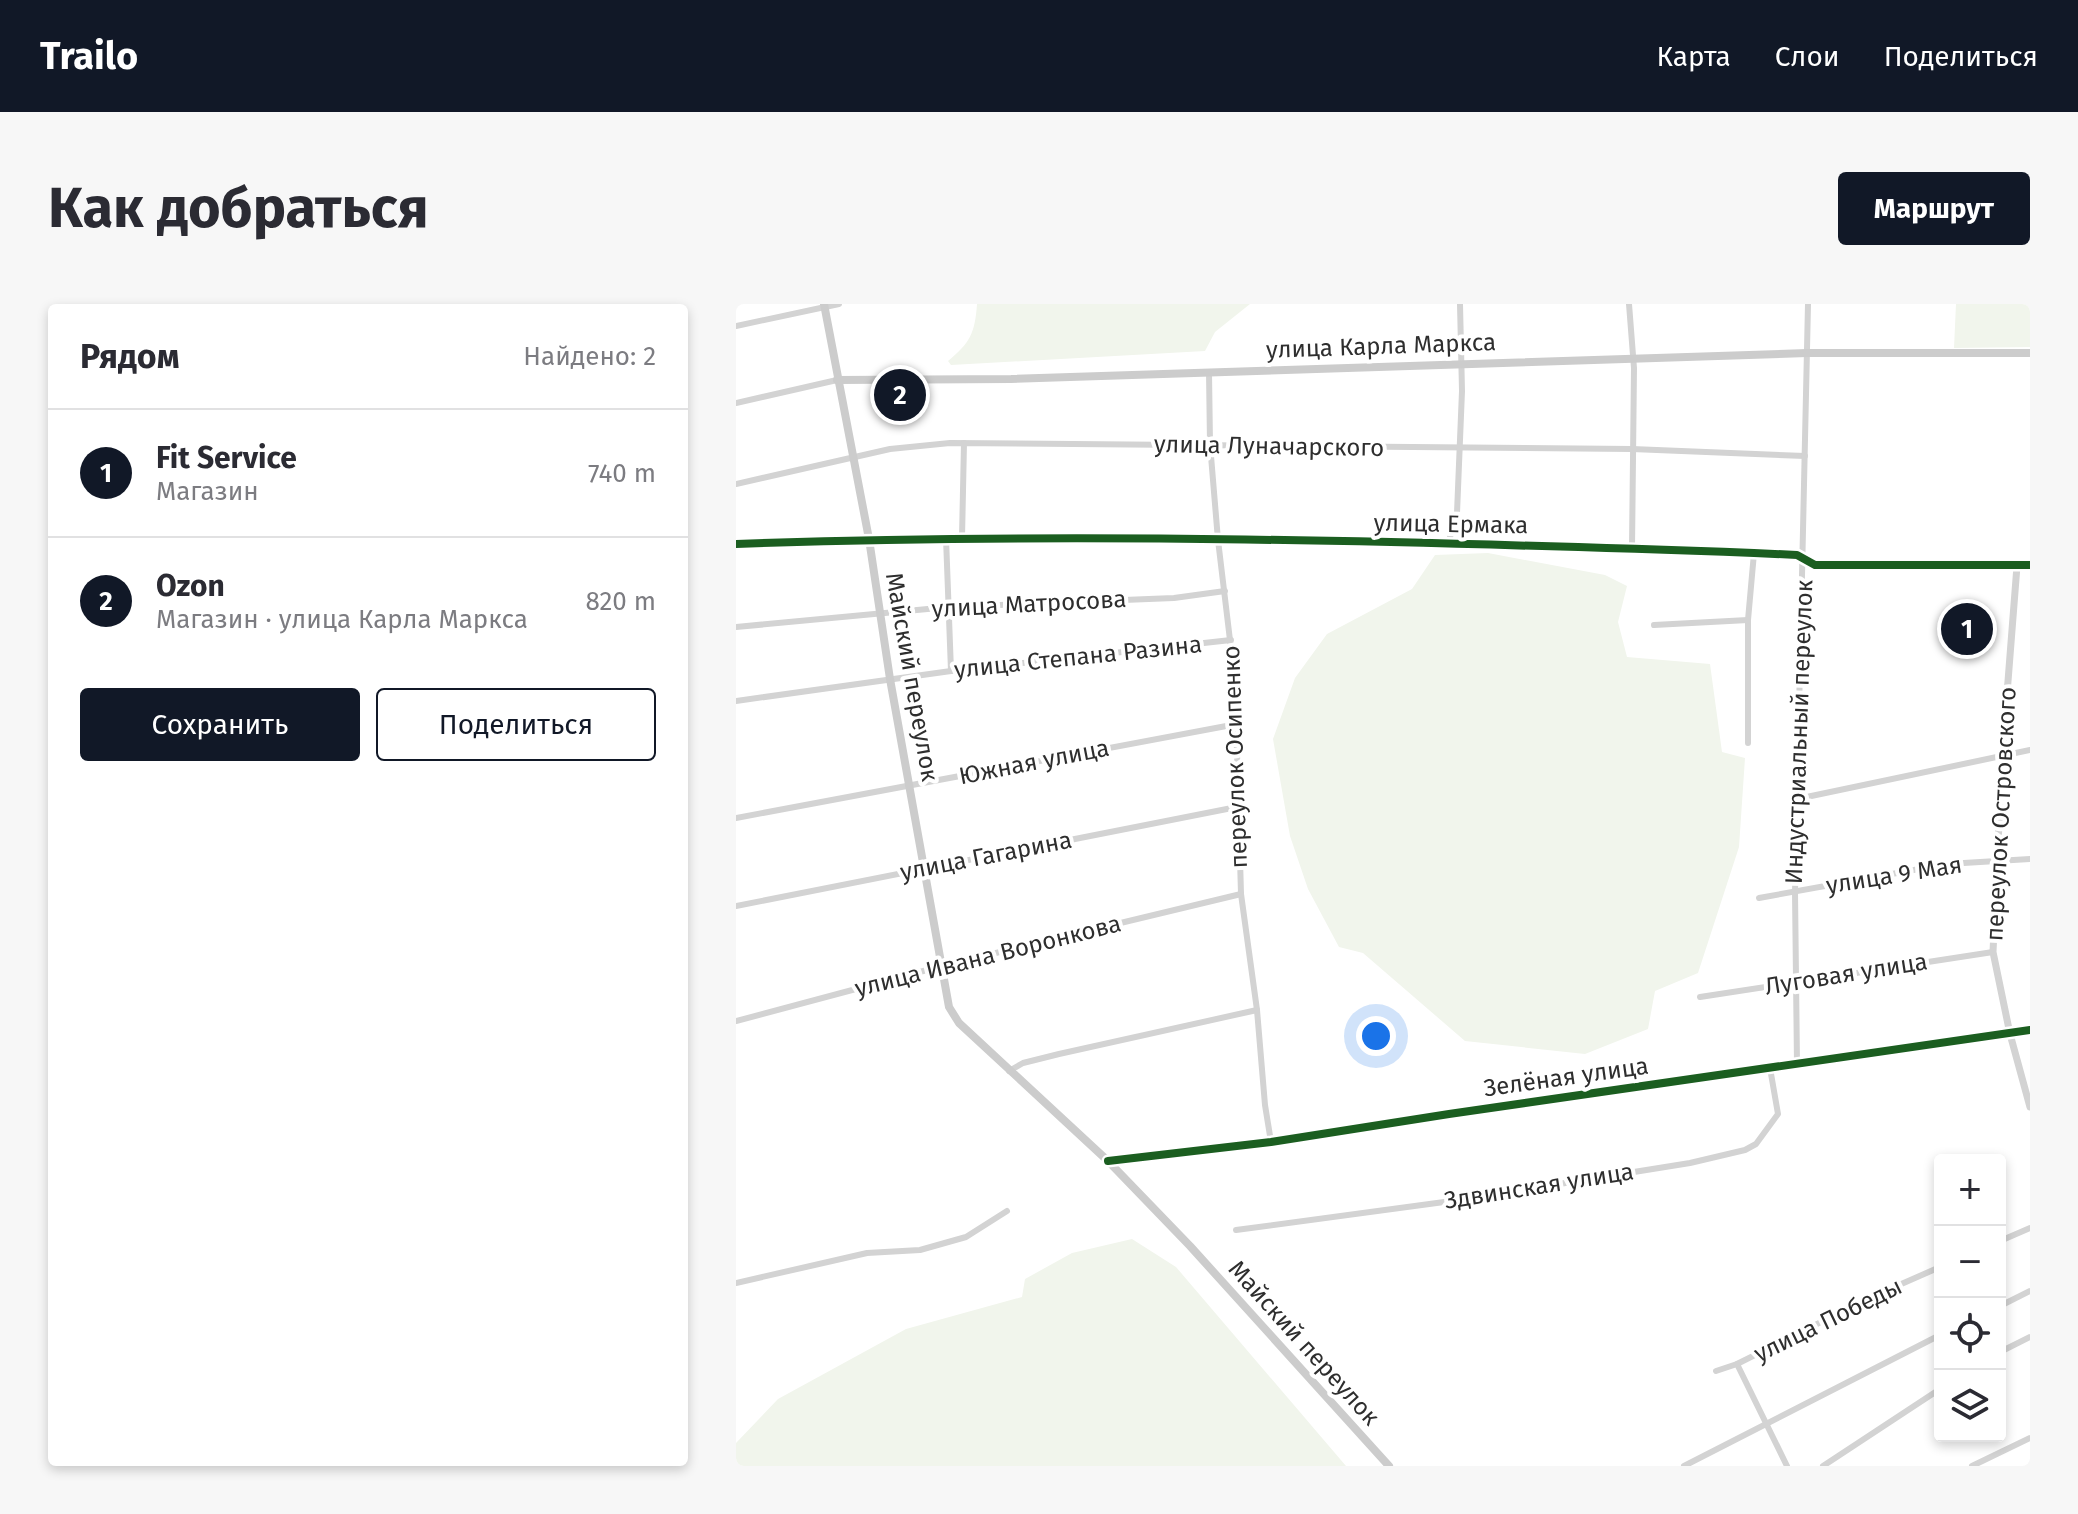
<!DOCTYPE html>
<html lang="ru">
<meta charset="utf-8">
<style>
body{margin:0;font-family:"Fira Sans",sans-serif;background:#f7f7f7;color:#2b2b33}
.controls{position:absolute;right:24px;bottom:24px;display:grid;overflow:hidden;border-radius:8px;box-shadow:0 4px 12px #0003}
.controls button{width:72px;height:72px;display:grid;place-items:center;padding:0;border:0;border-bottom:2px solid #e1e1e2;background:#fff;color:#2b2b33;font:40px sans-serif}
.you{position:absolute;left:640px;top:732px;width:28px;height:28px;margin:-20px;border:6px solid #fff;border-radius:50%;background:#1a73e8;box-shadow:0 0 0 12px #1a73e833}
.badge{display:grid;place-items:center;width:52px;height:52px;border-radius:50%;background:#111827;color:#fff;font-size:26px;font-weight:700}
.pin{position:absolute;translate:-50% -50%;border:4px solid #fff;box-shadow:0 2px 8px #0006}
.list{margin:0;padding:0;list-style:none}
h2{display:flex;justify-content:space-between;align-items:center;height:104px;margin:0;padding:0 32px;font-size:34px}
h2 small{font-size:26px;font-weight:400;color:#7c7c81}
.list li{display:grid;grid-template-columns:52px 1fr auto;gap:24px;align-items:center;box-sizing:border-box;height:128px;padding:0 32px;border-top:2px solid #e1e1e2}
.list b{display:block;font-size:30px;white-space:nowrap}
.list p{margin:0;font-size:26px;white-space:nowrap;color:#7c7c81}
.list em{font-size:26px;font-style:normal;color:#7c7c81}
.actions{display:flex;gap:16px;padding:24px 32px}
.actions a{flex:1;padding:18px 0;border:2px solid #111827;border-radius:8px;text-align:center;font-size:28px;color:#111827}
.actions .main{background:#111827;color:#fff}
.icon{flex:none;width:44px;height:44px;fill:none;stroke:currentColor;stroke-width:2;stroke-linecap:round;stroke-linejoin:round}
.map{position:relative;flex:none;width:1294px;height:1162px;overflow:hidden;border-radius:8px}
header{display:flex;align-items:center;gap:48px;box-sizing:border-box;height:112px;padding:0 40px;background:#111827;color:#fff}
header strong{font-size:38px}
nav{display:flex;gap:44px;margin-inline-start:auto;font-size:28px}
.intro{display:flex;align-items:center;justify-content:space-between;box-sizing:border-box;height:192px;padding:0 48px}
h1{margin:0;font-size:56px}
.button{padding:20px 36px;border-radius:8px;background:#111827;color:#fff;font-size:28px;font-weight:700}
main{display:flex;gap:48px;padding:0 48px}
aside{flex:1;background:#fff;border-radius:8px;box-shadow:0 4px 12px #0003}
.map>svg:first-child{display:block}
</style>
<header>
<strong>Trailo</strong>
<nav><a>Карта</a><a>Слои</a><a>Поделиться</a></nav>
</header>
<div class="intro"><h1>Как добраться</h1><a class="button">Маршрут</a></div>
<main>
<aside>
<h2>Рядом<small>Найдено: 2</small></h2>
<ul class="list">
<li><span class="badge">1</span><div><b>Fit Service</b><p>Магазин</p></div><em>740 m</em></li>
<li><span class="badge">2</span><div><b>Ozon</b><p>Магазин · улица Карла Маркса</p></div><em>820 m</em></li>
</ul>
<div class="actions"><a class="main">Сохранить</a><a>Поделиться</a></div>
</aside>
<div class="map">
<svg width="1294" height="1162" viewBox="0 0 1294 1162">
<rect width="100%" height="100%" fill="#fff"/>
<g fill="#f1f5ec">
<path d="M 241,0 L 514,0 L 479,28 L 469,47 L 215,61 L 212,57 C 234,39 239,29 241,0 Z"/>
<polygon points="1220,0 1294,0 1294,43 1218,44"/>
<polygon points="752,249 869,271 891,282 882,318 891,353 974,360 986,448 1009,454 1003,543 962,669 919,687 912,725 849,750 729,737 627,649 603,643 572,585 554,532 537,435 559,374 591,330 676,285 699,251"/>
<polygon points="396,935 440,963 610,1162 0,1162 0,1139 42,1095 170,1025 286,993 289,975 336,949"/>
</g>
<g fill="none" stroke-linecap="round" stroke-linejoin="round">
<g stroke="#d3d3d3" stroke-width="6">
<polyline points="893,0 898,64 896,244"/>
<polyline points="0,22 103,0"/>
<polyline points="473,68 474,140 482,236 499,378 505,590 521,706 529,801 535,838"/>
<polyline points="0,99 101,76"/>
<polyline points="0,180 154,145 214,139 896,145 1069,152"/>
<polyline points="210,234 215,367"/>
<polyline points="226,234 228,139"/>
<polyline points="0,240 133,235"/>
<polyline points="712,240 721,209 726,87 724,0"/>
<polyline points="918,321 1012,316"/>
<polyline points="0,323 213,303 438,294 489,287"/>
<polyline points="0,397 215,367 495,336"/>
<polyline points="1012,439 1012,316 1018,249"/>
<polyline points="1061,495 1294,446"/>
<polyline points="0,514 501,420"/>
<polyline points="1023,594 1211,560 1294,555"/>
<polyline points="0,602 501,503"/>
<polyline points="964,693 1257,648"/>
<polyline points="0,717 206,662 505,590"/>
<polyline points="1061,760 1059,588 1072,0"/>
<polyline points="273,767 287,759 323,750 521,706"/>
<polyline points="372,857 535,838 713,810 1294,726"/>
<polyline points="500,926 723,896 954,859 1009,846 1020,840 1042,810 1034,764"/>
<polyline points="1264,937 1294,924"/>
<polyline points="0,979 131,949 184,946 230,933 271,907"/>
<polyline points="1264,1002 1294,987"/>
<polyline points="1264,1048 1294,1033"/>
<polyline points="1001,1060 1051,1162"/>
<polyline points="980,1067 1001,1060 1129,996 1204,963"/>
<polyline points="948,1162 1204,1031"/>
<polyline points="1087,1162 1204,1085"/>
<polyline points="1236,1162 1294,1134"/>
</g>
<g stroke="#d3d3d3" stroke-width="7">
<polyline points="133,235 482,236 896,244 1061,251 1079,261 1294,261"/>
<polyline points="1281,262 1266,454 1257,648 1274,730 1294,803"/>
</g>
<g stroke="#ccc" stroke-width="8">
<polyline points="88,0 133,235 154,375 213,703 223,719 372,857 454,942 653,1162"/>
<polyline points="101,76 275,75 1071,49 1294,49"/>
</g>
<g stroke="#fff" stroke-width="13">
<g id="cycleway">
<path d="M 0,240 C 339,228 679,237 1018,249 L 1061,251 L 1079,261 L 1294,261"/>
<polyline points="372,857 535,838 713,810 1294,726"/>
</g>
</g>
<use href="#cycleway" stroke="#1b5e20" stroke-width="8"/>
</g>
<g text-anchor="middle" stroke-width="8" stroke-linejoin="round" paint-order="stroke">
<g font-size="24" fill="#2e2e2e" stroke="#fff">
<text transform="translate(645 42) rotate(-2)" y="8">улица Карла Маркса</text>
<text transform="translate(533 142) rotate(1)" y="8">улица Луначарского</text>
<text transform="translate(715 220) rotate(1)" y="8">улица Ермака</text>
<text transform="translate(293 300) rotate(-3)" y="8">улица Матросова</text>
<text transform="translate(342 353) rotate(-6)" y="8">улица Степана Разина</text>
<text transform="translate(176 373) rotate(80)" y="8">Майский переулок</text>
<text transform="translate(1063 428) rotate(-88)" y="8">Индустриальный переулок</text>
<text transform="translate(499 453) rotate(-92)" y="8">переулок Осипенко</text>
<text transform="translate(298 458) rotate(-11)" y="8">Южная улица</text>
<text transform="translate(1265 510) rotate(-87)" y="8">переулок Островского</text>
<text transform="translate(250 552) rotate(-11)" y="8">улица Гагарина</text>
<text transform="translate(1158 571) rotate(-9)" y="8">улица 9 Мая</text>
<text transform="translate(252 652) rotate(-14)" y="8">улица Ивана Воронкова</text>
<text transform="translate(1110 670) rotate(-9)" y="8">Луговая улица</text>
<text transform="translate(830 773) rotate(-8)" y="8">Зелёная улица</text>
<text transform="translate(803 882) rotate(-9)" y="8">Здвинская улица</text>
<text transform="translate(1092 1016) rotate(-26)" y="8">улица Победы</text>
<text transform="translate(568 1039) rotate(48)" y="8">Майский переулок</text>
</g>
</g>
</svg>
<div class="controls">
<button>+</button>
<button>−</button>
<button><svg class="icon" aria-label="locate" viewBox="0 0 24 24"><circle cx="12" cy="12" r="6"/><path d="M12 2v4M12 18v4M2 12h4M18 12h4"/></svg></button>
<button><svg class="icon" aria-label="layers" viewBox="0 0 24 24"><path d="M12 4l9 5-9 5-9-5zM3 14l9 5 9-5"/></svg></button>
</div>
<div class="you"></div>
<div class="pin badge" style="left:1231px;top:325px">1</div>
<div class="pin badge" style="left:164px;top:91px">2</div>
</div>
</main>
